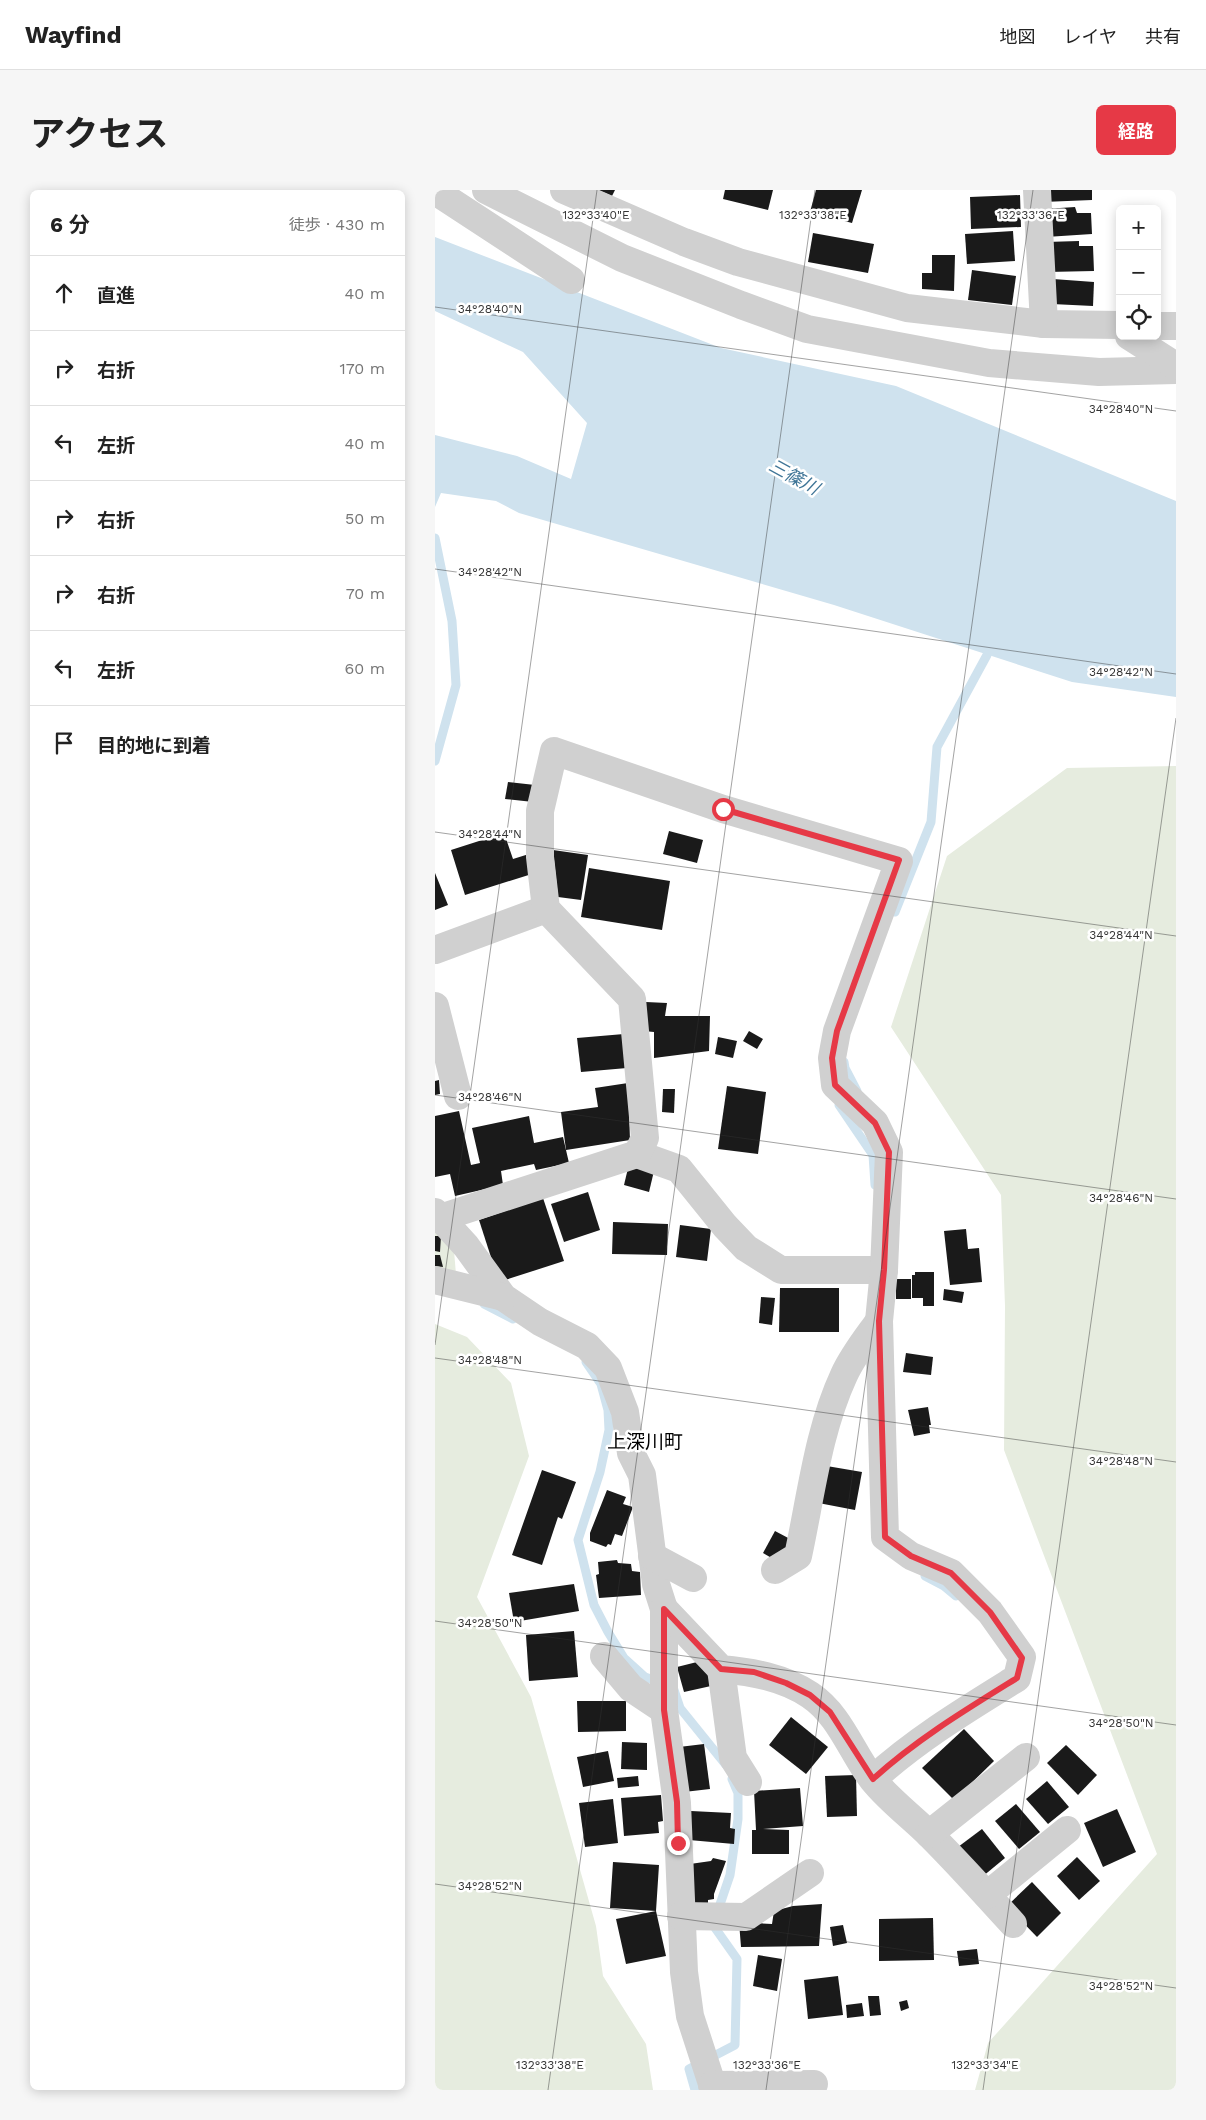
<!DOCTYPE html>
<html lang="ja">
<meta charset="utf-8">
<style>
body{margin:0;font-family:"Work Sans","Noto Sans JP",sans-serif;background:#f6f6f6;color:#222}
.controls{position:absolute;right:15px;top:15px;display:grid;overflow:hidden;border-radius:8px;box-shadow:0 2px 12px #0003}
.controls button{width:45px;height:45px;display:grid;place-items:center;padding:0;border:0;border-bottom:1px solid #e0e0e0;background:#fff;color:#222;font:25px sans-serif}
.stop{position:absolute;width:15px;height:15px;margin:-11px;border:4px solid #e63946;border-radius:50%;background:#fff}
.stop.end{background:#e63946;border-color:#fff;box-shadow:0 1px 5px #0008}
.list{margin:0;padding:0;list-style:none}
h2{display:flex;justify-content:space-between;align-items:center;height:65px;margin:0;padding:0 20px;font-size:21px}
h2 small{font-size:16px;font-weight:400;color:#767676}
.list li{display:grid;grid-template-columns:32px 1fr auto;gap:15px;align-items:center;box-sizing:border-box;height:75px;padding:0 20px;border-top:1px solid #e0e0e0}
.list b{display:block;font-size:19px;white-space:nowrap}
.list em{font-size:16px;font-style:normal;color:#767676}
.icon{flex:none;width:28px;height:28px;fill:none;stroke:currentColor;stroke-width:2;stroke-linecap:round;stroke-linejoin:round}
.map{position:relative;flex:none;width:741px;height:1900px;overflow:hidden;border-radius:8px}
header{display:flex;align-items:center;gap:30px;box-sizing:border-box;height:70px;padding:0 25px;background:#fff;border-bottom:1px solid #e0e0e0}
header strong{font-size:24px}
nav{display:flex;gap:28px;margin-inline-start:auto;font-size:18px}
.intro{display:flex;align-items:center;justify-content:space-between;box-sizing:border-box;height:120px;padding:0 30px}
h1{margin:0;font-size:35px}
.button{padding:12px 22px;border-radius:8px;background:#e63946;color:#fff;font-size:18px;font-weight:700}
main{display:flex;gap:30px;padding:0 30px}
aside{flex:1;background:#fff;border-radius:8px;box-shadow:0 2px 12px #0003}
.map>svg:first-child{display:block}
</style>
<header>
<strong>Wayfind</strong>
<nav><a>地図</a><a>レイヤ</a><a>共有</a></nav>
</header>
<div class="intro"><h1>アクセス</h1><a class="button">経路</a></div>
<main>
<aside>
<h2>6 分<small>徒歩 · 430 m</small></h2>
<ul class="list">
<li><svg class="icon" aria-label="ahead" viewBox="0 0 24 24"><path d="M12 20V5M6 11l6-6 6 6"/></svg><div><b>直進</b></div><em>40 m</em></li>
<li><svg class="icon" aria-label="right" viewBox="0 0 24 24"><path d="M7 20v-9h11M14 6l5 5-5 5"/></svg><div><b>右折</b></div><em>170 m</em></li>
<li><svg class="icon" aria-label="left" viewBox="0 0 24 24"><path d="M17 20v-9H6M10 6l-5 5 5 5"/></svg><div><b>左折</b></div><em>40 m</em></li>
<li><svg class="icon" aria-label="right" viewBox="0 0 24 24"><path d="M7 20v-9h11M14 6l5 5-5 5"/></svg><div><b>右折</b></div><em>50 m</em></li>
<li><svg class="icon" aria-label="right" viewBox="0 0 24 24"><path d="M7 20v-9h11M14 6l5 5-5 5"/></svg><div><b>右折</b></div><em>70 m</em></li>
<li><svg class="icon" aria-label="left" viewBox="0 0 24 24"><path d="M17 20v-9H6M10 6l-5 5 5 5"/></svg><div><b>左折</b></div><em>60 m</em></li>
<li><svg class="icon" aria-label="arrive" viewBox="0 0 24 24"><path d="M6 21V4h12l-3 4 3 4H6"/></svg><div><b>目的地に到着</b></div></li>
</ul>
</aside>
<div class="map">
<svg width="741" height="1900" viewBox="0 0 741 1900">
<rect width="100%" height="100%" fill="#fff"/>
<g fill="#e6ecdf">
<polygon points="741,576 741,1900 540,1900 553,1853 722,1664 569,1260 570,1116 566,1005 456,837 512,666 632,578"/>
<polygon points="0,1035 19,1061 21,1084 0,1081"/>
<polygon points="0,1134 32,1147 76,1193 94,1266 42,1407 96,1507 161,1736 168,1786 211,1854 218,1900 0,1900"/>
</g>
<polygon fill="#cfe2ee" points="0,47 286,158 461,196 741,311 741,507 637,492 399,415 84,323 61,311 6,303 0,317 0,245 82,266 136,289 152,233 88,162 0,121"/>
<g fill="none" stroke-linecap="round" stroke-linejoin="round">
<g stroke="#cfe2ee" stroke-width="9">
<polyline points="0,348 17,431 21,495 0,571"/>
<polyline points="460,722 496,632 502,557 552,465"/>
<polyline points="409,872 410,878 422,901"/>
<polyline points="404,915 438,965 440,995"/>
<polyline points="49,1114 78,1129"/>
<polyline points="151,1172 166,1194 173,1220 174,1240 165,1282 143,1350 159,1415 173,1442 189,1468 210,1487 227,1493"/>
<polyline points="490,1386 509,1396 521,1406"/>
<polyline points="239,1500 245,1518 291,1575"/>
<polyline points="260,1900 254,1879 300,1855 302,1769 278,1735 295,1685 303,1629 303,1603 297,1589"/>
</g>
</g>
<g fill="#1a1a1a">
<polygon points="163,0 180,0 177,6"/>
<polygon points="290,0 338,0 333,20 288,9"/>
<polygon points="381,0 427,0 417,33 375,22"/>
<polygon points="608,0 657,0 657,10 608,12"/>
<polygon points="585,5 586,37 536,39 535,7"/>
<polygon points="640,17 642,23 656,23 657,44 611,47 610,19"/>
<polygon points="578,41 580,71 532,74 530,44"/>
<polygon points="378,43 439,54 433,83 373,72"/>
<polygon points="644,51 644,56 658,56 659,81 612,82 611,52"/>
<polygon points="497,65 520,65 519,101 487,99 487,83 497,83"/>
<polygon points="537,80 581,86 577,115 533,110"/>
<polygon points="618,89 659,92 658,116 617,114"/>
<polygon points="73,592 100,595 98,612 70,609"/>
<polygon points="234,641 268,650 262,673 228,664"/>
<polygon points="69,643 78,669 94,664 100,683 30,705 16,660"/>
<polygon points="118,660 153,665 146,710 123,707"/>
<polygon points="154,678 235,691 227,740 146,727"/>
<polygon points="0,683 13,715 0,720"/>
<polygon points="211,812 232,813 230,826 275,826 274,861 219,868 219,842 208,841"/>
<polygon points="314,841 328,849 322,859 308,851"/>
<polygon points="189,844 192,878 146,882 142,848"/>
<polygon points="283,847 302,851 298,868 280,864"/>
<polygon points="4,890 5,904 0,905 0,891"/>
<polygon points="193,893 195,950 131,960 126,922 163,917 160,898"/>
<polygon points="292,896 331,902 323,964 283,959"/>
<polygon points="228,899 240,899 239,923 227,922"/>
<polygon points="24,921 36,975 45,973 37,938 94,926 99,953 128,947 134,973 101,980 99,974 66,981 68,995 20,1006 15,984 0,987 0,926"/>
<polygon points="194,974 219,981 214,1002 189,995"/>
<polygon points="153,1002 165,1040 129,1052 116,1014"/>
<polygon points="108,1008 129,1071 64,1092 44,1030"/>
<polygon points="178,1032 233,1034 232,1065 177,1064"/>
<polygon points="245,1035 276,1039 272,1071 241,1067"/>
<polygon points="531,1039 533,1059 544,1058 547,1092 515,1095 509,1041"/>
<polygon points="0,1046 6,1046 5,1062 0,1061"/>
<polygon points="0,1065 5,1065 8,1077 0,1076"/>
<polygon points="480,1082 499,1082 499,1116 488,1116 488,1108 477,1108 477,1085 480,1085"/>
<rect x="461" y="1089" width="15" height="20"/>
<polygon points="345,1098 404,1098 404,1142 344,1142"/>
<polygon points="509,1099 529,1102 527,1113 508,1110"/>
<polygon points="326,1107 340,1108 337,1135 324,1133"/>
<polygon points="471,1163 498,1167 496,1185 468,1182"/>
<polygon points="493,1217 496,1235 494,1235 495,1243 479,1246 473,1220"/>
<polygon points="380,1274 427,1282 420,1320 373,1311"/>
<polygon points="107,1280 141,1292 127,1329 123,1327 107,1375 77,1365"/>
<polygon points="172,1300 191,1307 188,1314 198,1317 187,1346 180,1344 176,1355 173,1354 171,1357 155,1351 155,1343"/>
<polygon points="340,1341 357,1350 345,1373 328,1363"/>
<polygon points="182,1370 183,1373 196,1374 197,1381 205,1382 206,1405 164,1408 161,1385 164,1384 163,1372"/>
<polygon points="139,1394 144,1421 79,1432 74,1403"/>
<polygon points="139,1441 143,1487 94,1491 91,1445"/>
<polygon points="270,1470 276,1496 249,1502 242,1477"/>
<polygon points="142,1511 191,1511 191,1541 143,1542"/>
<polygon points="356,1527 393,1557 371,1584 334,1555"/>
<polygon points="529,1539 559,1571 519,1610 487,1578"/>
<polygon points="187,1552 212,1553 212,1580 186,1579"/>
<polygon points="269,1554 275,1599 249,1602 244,1557"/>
<polygon points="631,1555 662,1585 643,1605 612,1573"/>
<polygon points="173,1561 179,1591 148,1597 142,1567"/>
<polygon points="421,1585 422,1626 392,1627 390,1586"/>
<polygon points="203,1586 204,1596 183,1598 182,1588"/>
<polygon points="612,1591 634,1617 613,1634 591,1609"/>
<polygon points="365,1598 368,1636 328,1639 354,1640 354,1664 317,1664 317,1640 321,1640 319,1601"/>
<polygon points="226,1605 228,1631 223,1632 224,1643 189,1646 186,1608"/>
<polygon points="178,1609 183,1653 150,1657 144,1613"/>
<polygon points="581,1614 605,1642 584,1659 560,1631"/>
<polygon points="682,1619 701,1662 668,1677 649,1633"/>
<polygon points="256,1621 296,1623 295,1638 300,1639 299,1654 254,1650"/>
<polygon points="547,1639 570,1668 547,1687 523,1657"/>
<polygon points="642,1667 665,1691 644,1710 622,1686"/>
<polygon points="278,1668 291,1671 279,1704 279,1709 273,1710 273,1716 258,1716 255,1674 276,1671"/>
<polygon points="178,1672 224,1675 221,1721 231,1766 191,1774 181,1729 221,1721 175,1718"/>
<polygon points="597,1692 626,1723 602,1747 572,1716"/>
<polygon points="387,1714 384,1756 306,1757 304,1732 337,1734 339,1721 358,1716"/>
<polygon points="498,1728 499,1770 444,1771 444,1729"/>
<polygon points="408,1735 412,1753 398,1756 395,1737"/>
<polygon points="542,1759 544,1774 524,1776 522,1761"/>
<polygon points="323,1765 347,1769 342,1801 318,1796"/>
<polygon points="403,1786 408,1825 373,1829 369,1790"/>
<polygon points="433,1806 444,1806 446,1825 435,1826"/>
<polygon points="472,1810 474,1818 466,1821 464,1812"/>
<polygon points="427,1813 429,1826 412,1828 411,1815"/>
</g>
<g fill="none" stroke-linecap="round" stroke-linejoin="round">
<g stroke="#d0d0d0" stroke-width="28">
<polyline points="51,0 187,68 306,115 372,139 554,173 664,182 741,180"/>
<polyline points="129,0 249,52 303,72 472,118 609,134 685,135"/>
<polyline points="602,0 609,134"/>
<polyline points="0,1 136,90"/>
<polyline points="722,136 741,136"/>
<polyline points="694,146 741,176"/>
<polyline points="0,760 111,719"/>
<polyline points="0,816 23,906"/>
<polyline points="202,964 244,979 290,1036 311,1058 346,1080 449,1080"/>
<polyline points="0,1022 31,1056 68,1107 105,1132 152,1156 173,1178 190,1222 196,1263 207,1285 221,1394 229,1419 229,1520 242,1613 249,1782 255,1826 279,1900"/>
<path d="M 5,1028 L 202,964 L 210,948 L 197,809 L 111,719 L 105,667 L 105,621 L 119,561 L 288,619 L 464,671 L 402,841 L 397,868 L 400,895 L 440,933 L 454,962 L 449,1080 L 444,1131 L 450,1347 L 476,1366 L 516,1383 L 555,1422 L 587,1467 L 582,1488 C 532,1519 482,1549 438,1589"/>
<polyline points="0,1090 68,1107"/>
<polyline points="217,1366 258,1388"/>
<path d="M 340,1380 L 363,1366 C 376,1306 383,1241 409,1185 C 418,1165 432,1148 444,1131"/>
<path d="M 229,1419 L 286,1479 C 317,1482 348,1487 375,1505 C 406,1526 416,1562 438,1590 C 455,1611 476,1626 495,1645 C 524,1674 551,1704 578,1734"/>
<polyline points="169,1466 196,1498 229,1520"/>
<polyline points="286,1479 298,1568 313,1592"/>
<polyline points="494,1644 591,1567"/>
<polyline points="552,1705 632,1640"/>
<polyline points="246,1726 311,1727 375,1683"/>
<polyline points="277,1895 379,1894"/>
</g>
</g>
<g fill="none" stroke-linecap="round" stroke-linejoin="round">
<path stroke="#e63946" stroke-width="6" d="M 243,1653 L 242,1612 L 229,1520 L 229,1419 L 286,1479 L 319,1482 L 351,1493 L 375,1505 L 395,1522 L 438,1589 C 482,1549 532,1519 582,1488 L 587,1468 L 555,1422 L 516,1383 L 476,1366 L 450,1347 L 444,1131 L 449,1080 L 454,962 L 440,933 L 400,895 L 397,868 L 402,841 L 464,670 L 288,619"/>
</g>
<path fill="none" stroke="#333" stroke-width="1" stroke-opacity="0.45" d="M 0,117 L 741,221M 0,379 L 741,484M 0,642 L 741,746M 0,905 L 741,1009M 0,1155 L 162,0M 0,1168 L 741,1272M 0,1431 L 741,1535M 0,1694 L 741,1798M 113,1900 L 380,0M 331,1900 L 598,0M 548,1900 L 741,528"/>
<g text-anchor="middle" stroke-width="5" stroke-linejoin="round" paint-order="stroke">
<g font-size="18" font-style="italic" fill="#3f7597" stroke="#fff">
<text transform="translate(359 287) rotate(29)" y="6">三篠川</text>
</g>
<g font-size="19" fill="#000" stroke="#fff">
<text x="210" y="1258">上深川町</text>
</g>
</g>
<g font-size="12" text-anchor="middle" fill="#333" stroke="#fff" stroke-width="5" stroke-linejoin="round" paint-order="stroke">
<text x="161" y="29">132°33'40"E</text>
<text x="378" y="29">132°33'38"E</text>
<text x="596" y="29">132°33'36"E</text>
<text x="55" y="123">34°28'40"N</text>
<text x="686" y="223">34°28'40"N</text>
<text x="55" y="386">34°28'42"N</text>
<text x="686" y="486">34°28'42"N</text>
<text x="55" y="648">34°28'44"N</text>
<text x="686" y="749">34°28'44"N</text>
<text x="55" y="911">34°28'46"N</text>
<text x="686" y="1012">34°28'46"N</text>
<text x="55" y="1174">34°28'48"N</text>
<text x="686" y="1275">34°28'48"N</text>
<text x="55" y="1437">34°28'50"N</text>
<text x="686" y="1537">34°28'50"N</text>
<text x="55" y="1700">34°28'52"N</text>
<text x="686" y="1800">34°28'52"N</text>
<text x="115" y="1879">132°33'38"E</text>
<text x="332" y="1879">132°33'36"E</text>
<text x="550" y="1879">132°33'34"E</text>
</g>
</svg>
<div class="controls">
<button>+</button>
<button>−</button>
<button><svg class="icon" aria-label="locate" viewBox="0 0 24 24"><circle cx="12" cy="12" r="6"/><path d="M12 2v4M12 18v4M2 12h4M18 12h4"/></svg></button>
</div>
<div class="stop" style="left:288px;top:619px"></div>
<div class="stop end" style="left:243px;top:1653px"></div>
</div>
</main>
